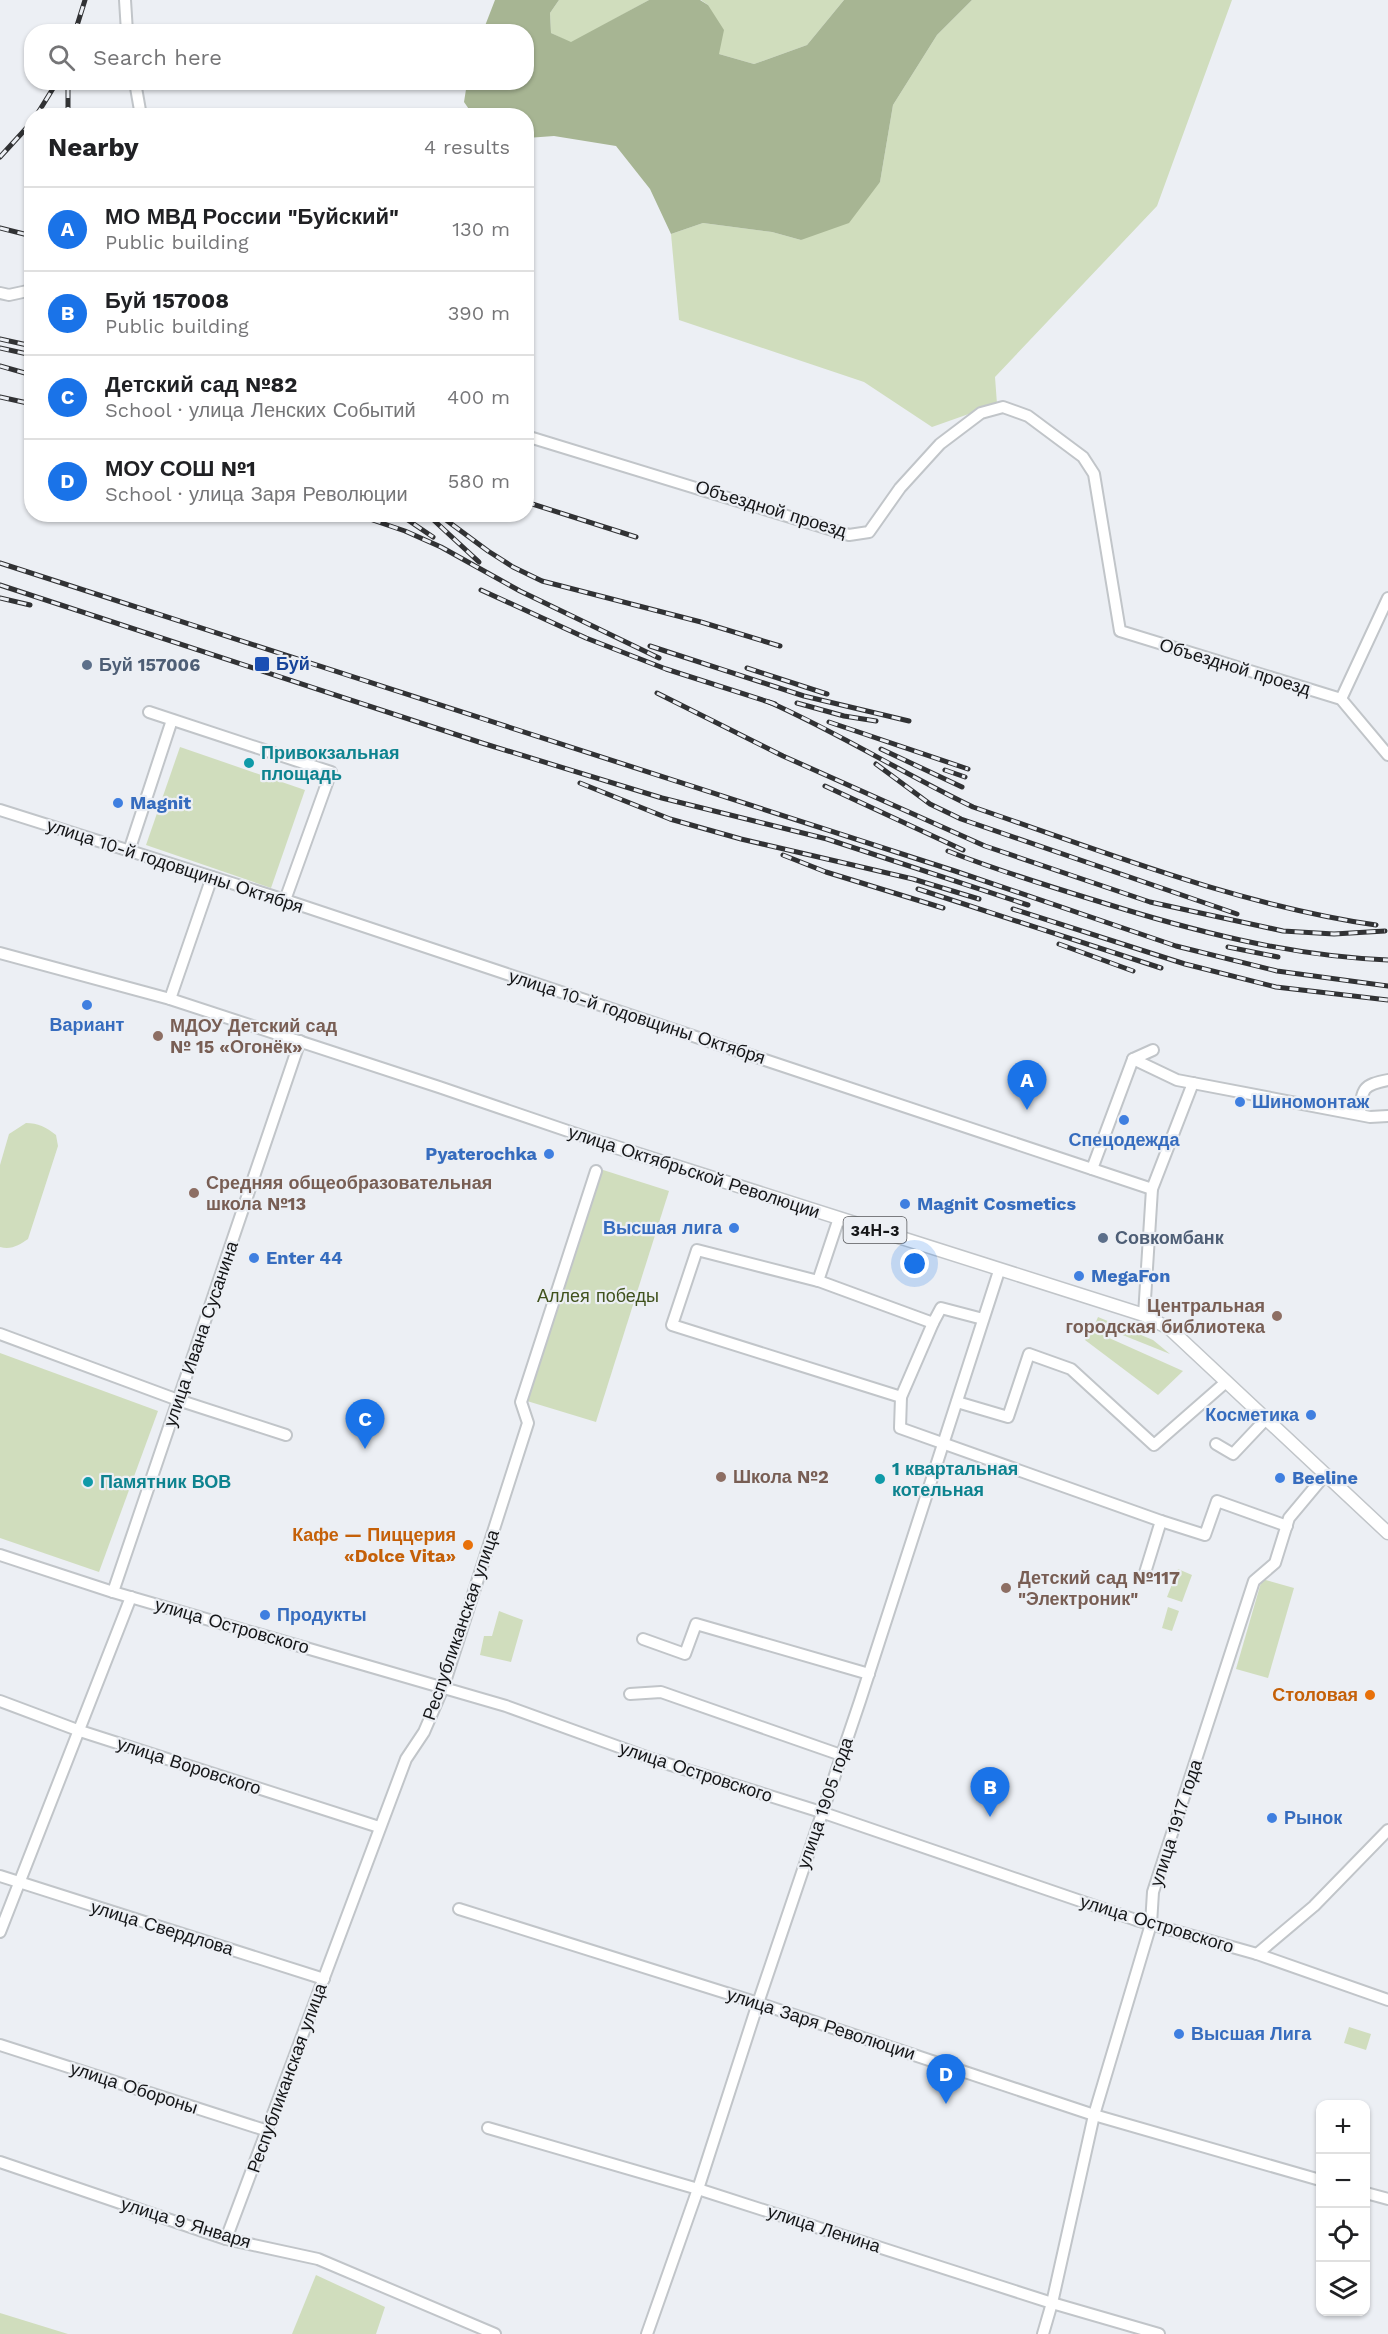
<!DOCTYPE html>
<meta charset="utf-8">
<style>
body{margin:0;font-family:"Work Sans",sans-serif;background:#f2f2f2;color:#202124}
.controls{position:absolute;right:18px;bottom:18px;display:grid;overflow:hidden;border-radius:12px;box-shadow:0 2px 4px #0004}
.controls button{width:54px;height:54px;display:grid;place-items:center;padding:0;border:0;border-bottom:2px solid #e0e0e0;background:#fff;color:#202124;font:30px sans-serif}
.you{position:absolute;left:915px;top:1264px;width:21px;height:21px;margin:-15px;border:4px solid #fff;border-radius:50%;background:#1a73e8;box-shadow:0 0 0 9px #1a73e833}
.badge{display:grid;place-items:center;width:39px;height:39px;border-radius:50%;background:#1a73e8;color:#fff;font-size:20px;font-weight:700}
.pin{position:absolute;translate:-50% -50px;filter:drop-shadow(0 2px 3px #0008)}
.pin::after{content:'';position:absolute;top:32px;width:21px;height:18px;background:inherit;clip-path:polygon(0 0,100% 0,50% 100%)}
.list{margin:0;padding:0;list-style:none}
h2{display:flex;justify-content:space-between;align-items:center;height:78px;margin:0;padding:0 24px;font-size:26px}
h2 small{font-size:20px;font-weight:400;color:#757577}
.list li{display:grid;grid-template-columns:39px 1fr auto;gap:18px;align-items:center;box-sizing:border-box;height:84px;padding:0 24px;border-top:2px solid #e0e0e0}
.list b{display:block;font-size:22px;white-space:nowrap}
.list p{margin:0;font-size:20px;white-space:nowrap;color:#757577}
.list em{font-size:20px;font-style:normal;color:#757577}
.icon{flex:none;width:33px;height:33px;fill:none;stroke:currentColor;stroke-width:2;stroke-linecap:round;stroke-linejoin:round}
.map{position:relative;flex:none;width:1388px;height:2334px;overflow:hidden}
.search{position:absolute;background:#fff;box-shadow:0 2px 4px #0004;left:24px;top:24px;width:510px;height:66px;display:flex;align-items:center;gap:15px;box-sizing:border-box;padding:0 21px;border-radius:24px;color:#757577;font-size:22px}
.panel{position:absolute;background:#fff;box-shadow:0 2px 4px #0004;left:24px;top:108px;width:510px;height:414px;border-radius:24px}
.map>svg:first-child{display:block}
</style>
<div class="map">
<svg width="1388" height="2334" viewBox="0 0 1388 2334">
<rect width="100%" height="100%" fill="#eceff4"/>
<g fill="#d0ddbd">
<polygon points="559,0 649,0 571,43 551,33 550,13"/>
<polygon points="701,0 844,0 807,45 754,64 719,54 708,5"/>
<polygon points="972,0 1232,0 1157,206 995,377 997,404 932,427 864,382 679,320 671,234 703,223 772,232 801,240 880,182 893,105 937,35"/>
<polygon points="180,747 305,790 271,888 146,845"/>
<path d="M 26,1123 C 38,1123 46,1127 56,1135 L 58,1146 L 28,1239 C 19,1245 12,1250 0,1247 L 0,1165 L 9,1134 Z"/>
<polygon points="600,1169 669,1191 596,1422 527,1401"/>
<polygon points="1098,1317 1153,1340 1170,1354 1095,1324"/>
<polygon points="1089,1329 1183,1371 1158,1395 1085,1340"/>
<polygon points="0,1353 158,1411 99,1572 0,1538"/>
<polygon points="1178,1569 1192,1575 1182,1602 1167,1597"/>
<polygon points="1262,1579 1294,1588 1268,1678 1236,1669"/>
<polygon points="1168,1607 1179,1611 1172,1631 1162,1628"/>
<polygon points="499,1611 523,1620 511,1662 480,1655 484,1636 492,1636"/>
<polygon points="1349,2027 1371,2034 1366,2050 1344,2043"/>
<polygon points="316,2275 385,2307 376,2334 292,2334"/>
<polygon points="0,2313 68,2334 0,2334"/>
</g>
<polygon fill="#a7b593" points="495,0 559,0 550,13 551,33 571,42 649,0 700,0 708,5 724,30 719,54 754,64 807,45 844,0 972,0 937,35 893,105 880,182 849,223 801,240 772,232 703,223 671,234 650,189 616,146 554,136 527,138 526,116 473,115 464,102 467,83 526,82 526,32 483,31"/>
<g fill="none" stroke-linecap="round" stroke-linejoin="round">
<g stroke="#c1c5c9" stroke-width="14">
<g id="minor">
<polyline points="125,0 127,32"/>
<polyline points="135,82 141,116"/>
<polyline points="0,293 9,295 32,290"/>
<polyline points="526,436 849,535 869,532 900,488 940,444 981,413 1003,407 1028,416 1083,457 1094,474 1120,631 1341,699 1388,755"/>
<polyline points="1341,699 1388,598"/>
<polyline points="149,712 331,772 285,900"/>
<polyline points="0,810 285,900 1152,1189"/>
<polyline points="129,851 172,720"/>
<polyline points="0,953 170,999 439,1087 606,1144"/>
<polyline points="170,999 212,877"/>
<polyline points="1133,1059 1177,1080 1370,1117 1388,1116"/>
<path d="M 1360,1114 C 1362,1089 1362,1085 1388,1080"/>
<polyline points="1092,1169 1133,1059 1153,1050"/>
<polyline points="839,1218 818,1281 697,1250 672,1325 901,1397 900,1428 1161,1521 1205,1535 1217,1501 1287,1526"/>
<polyline points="816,1280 933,1323 941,1308 983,1319"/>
<polyline points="1144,1315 1152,1189 1193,1083"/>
<polyline points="0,1334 178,1400 286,1435"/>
<polyline points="901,1397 933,1323"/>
<polyline points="957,1402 1008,1417 1029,1354 1071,1369 1154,1445 1226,1382"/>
<polyline points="1216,1444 1233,1454 1266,1419"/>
<polyline points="0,1555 113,1592 506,1706 655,1760 821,1812 1136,1920 1257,1954 1388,2000"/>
<polyline points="1144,1576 1161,1521"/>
<polyline points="113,1592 300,1041"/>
<polyline points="643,1639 685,1654 696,1624 869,1674"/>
<polyline points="630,1694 661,1692 841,1755"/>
<polyline points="0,1701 80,1731 379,1827"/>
<polyline points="0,1876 324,1979"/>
<polyline points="459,1909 758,2003 1094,2115 1320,2180"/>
<polyline points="0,1932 131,1597"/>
<polyline points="1257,1954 1314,1906 1388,1830"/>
<polyline points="0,2045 268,2131"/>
<polyline points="488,2128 698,2189 1052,2303 1159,2334"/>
<polyline points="0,2162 226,2239 318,2259 495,2334"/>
<polyline points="1366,2193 1388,2199"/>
<polyline points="226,2239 406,1759 424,1732 443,1688 528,1423 521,1402 596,1171"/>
<polyline points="647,2334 698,2189 758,2003 860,1701 999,1271"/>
<polyline points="1043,2334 1052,2303 1094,2115 1151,1924 1153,1892 1254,1581 1275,1563 1289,1518 1325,1475"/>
</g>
</g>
<g stroke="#c1c5c9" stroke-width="15">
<polyline id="major" points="606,1144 1144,1315 1170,1329 1388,1533"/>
</g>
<use href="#minor" stroke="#fff" stroke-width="10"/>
<use href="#major" stroke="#fff" stroke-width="12"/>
<g stroke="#313234" stroke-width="5">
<g id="rail">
<polyline points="75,32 85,0"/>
<polyline points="36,116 57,82"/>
<polyline points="68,116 68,82"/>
<polyline points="0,157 32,122"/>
<polyline points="0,228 32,236"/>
<polyline points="0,339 32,346"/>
<polyline points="0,348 32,355"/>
<polyline points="0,366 32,375"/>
<polyline points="0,397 32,404"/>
<polyline points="526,502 636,537"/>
<polyline points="355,514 405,531 441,547 520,591 659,658"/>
<polyline points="399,514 433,537"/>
<polyline points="427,514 479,562"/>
<polyline points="438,514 488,551 513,567 542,581 701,622 780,646"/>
<polyline points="0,563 955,871 1176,946 1277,971 1388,986"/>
<polyline points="0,585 482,743 662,798 827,839 1028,905"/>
<polyline points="481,590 586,638 666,669 775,704"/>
<polyline points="0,598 30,605"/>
<polyline points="650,646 804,696 909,721"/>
<polyline points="747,668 827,694"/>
<polyline points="657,693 783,756 985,846 1150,902 1283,931 1334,934 1385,931"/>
<path d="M 769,702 C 839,733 904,774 973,807 C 1105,852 1238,905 1376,925"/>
<polyline points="797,703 844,716 876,721"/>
<polyline points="829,722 968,769"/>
<polyline points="881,749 962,787"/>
<polyline points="876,764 930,804 961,819 1237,914"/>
<polyline points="945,770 965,777"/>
<polyline points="580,783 670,819 741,839 913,879 979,899"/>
<polyline points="825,786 963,850"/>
<path d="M 948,851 C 996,870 1045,885 1094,900 C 1190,930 1287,956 1388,960"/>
<polyline points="783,855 826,872 943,908"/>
<polyline points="918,889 1161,968"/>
<polyline points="1013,909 1185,964 1276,987 1388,1000"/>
<polyline points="1059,944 1133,971"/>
<polyline points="1228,947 1278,957"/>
</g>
</g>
<use href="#rail" stroke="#eceff4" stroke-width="3" stroke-dasharray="9" stroke-linecap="butt"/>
</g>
<rect fill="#1a4fb4" stroke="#eceff4" stroke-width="2" x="254" y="656" width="16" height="16" rx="3"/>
<g fill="#5c6f8a" stroke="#eceff4" stroke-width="2">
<circle cx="87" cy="665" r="6"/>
<circle cx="1103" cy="1238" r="6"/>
</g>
<g fill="#0f9aa8" stroke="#eceff4" stroke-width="2">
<circle cx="249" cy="763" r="6"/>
<circle cx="880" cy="1479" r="6"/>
<circle cx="88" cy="1482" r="6"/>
</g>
<g fill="#3f7fe0" stroke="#eceff4" stroke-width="2">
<circle cx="118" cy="803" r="6"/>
<circle cx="87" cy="1005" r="6"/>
<circle cx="1240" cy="1102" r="6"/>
<circle cx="1124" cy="1120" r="6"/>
<circle cx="549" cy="1154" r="6"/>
<circle cx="905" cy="1204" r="6"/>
<circle cx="734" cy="1228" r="6"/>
<circle cx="254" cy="1258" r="6"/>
<circle cx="1079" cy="1276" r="6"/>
<circle cx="1311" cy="1415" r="6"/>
<circle cx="1280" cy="1478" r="6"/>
<circle cx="265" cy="1615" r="6"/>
<circle cx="1272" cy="1818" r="6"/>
<circle cx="1179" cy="2034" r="6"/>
</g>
<g fill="#8d6e63" stroke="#eceff4" stroke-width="2">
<circle cx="158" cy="1036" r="6"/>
<circle cx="194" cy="1193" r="6"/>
<circle cx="1277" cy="1316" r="6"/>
<circle cx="721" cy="1477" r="6"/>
<circle cx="1006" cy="1588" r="6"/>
</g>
<g fill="#e8710a" stroke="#eceff4" stroke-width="2">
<circle cx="468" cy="1545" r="6"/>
<circle cx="1370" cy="1695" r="6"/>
</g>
<g text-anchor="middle" stroke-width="4.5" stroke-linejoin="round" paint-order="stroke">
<rect fill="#eceff4" stroke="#56575a" stroke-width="1.5" x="843.5" y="1217" width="63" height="26" rx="4.5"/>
<g font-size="16" font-weight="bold" fill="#151618">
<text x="875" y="1236">34Н-3</text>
</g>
<g font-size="18" fill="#151618" stroke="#eceff4">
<text transform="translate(771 509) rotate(17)" y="6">Объездной проезд</text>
<text transform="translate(1235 667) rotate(17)" y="6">Объездной проезд</text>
<text transform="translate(175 866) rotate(18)" y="6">улица 10-й годовщины Октября</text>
<text transform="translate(637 1017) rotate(18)" y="6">улица 10-й годовщины Октября</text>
<text transform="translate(694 1172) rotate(18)" y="6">улица Октябрьской Революции</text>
<text transform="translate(201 1334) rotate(-71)" y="6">улица Ивана Сусанина</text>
<text transform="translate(461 1625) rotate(-71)" y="6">Республиканская улица</text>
<text transform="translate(232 1626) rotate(16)" y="6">улица Островского</text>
<text transform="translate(189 1766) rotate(18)" y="6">улица Воровского</text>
<text transform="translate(696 1772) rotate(18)" y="6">улица Островского</text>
<text transform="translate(825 1803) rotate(-71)" y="6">улица 1905 года</text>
<text transform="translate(1176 1823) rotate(-72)" y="6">улица 1917 года</text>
<text transform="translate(1157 1924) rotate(17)" y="6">улица Островского</text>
<text transform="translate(162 1928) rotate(17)" y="6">улица Свердлова</text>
<text transform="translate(821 2024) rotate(18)" y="6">улица Заря Революции</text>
<text transform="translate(287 2078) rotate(-70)" y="6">Республиканская улица</text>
<text transform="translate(134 2088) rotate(18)" y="6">улица Обороны</text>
<text transform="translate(186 2223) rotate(17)" y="6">улица 9 Января</text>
<text transform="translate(824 2229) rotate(18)" y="6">улица Ленина</text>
</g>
<g font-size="18" font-weight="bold" fill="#164399" stroke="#eceff4" text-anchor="start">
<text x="276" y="670">Буй</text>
</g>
<g font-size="18" font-weight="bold" fill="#4e5e75" stroke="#eceff4" text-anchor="start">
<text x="99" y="671">Буй 157006</text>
<text x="1115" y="1244">Совкомбанк</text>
</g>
<g font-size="18" font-weight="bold" fill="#0d838f" stroke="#eceff4" text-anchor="start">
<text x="261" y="759">Привокзальная<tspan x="261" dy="21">площадь</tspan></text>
<text x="892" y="1475">1 квартальная<tspan x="892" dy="21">котельная</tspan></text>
<text x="100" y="1488">Памятник ВОВ</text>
</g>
<g font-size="18" font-weight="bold" fill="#366cbe" stroke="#eceff4" text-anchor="start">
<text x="130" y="809">Magnit</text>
<text x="87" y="1031" text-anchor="middle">Вариант</text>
<text x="1252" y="1108">Шиномонтаж</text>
<text x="1124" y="1146" text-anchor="middle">Спецодежда</text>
<text x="537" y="1160" text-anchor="end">Pyaterochka</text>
<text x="917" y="1210">Magnit Cosmetics</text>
<text x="722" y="1234" text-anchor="end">Высшая лига</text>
<text x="266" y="1264">Enter 44</text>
<text x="1091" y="1282">MegaFon</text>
<text x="1299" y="1421" text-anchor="end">Косметика</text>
<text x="1292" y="1484">Beeline</text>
<text x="277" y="1621">Продукты</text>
<text x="1284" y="1824">Рынок</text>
<text x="1191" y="2040">Высшая Лига</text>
</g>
<g font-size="18" font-weight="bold" fill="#785e54" stroke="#eceff4" text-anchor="start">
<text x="170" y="1032">МДОУ Детский сад<tspan x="170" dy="21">№ 15 «Огонёк»</tspan></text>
<text x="206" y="1189">Средняя общеобразовательная<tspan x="206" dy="21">школа №13</tspan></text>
<text x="1265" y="1312" text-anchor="end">Центральная<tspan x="1265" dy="21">городская библиотека</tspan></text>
<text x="733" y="1483">Школа №2</text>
<text x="1018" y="1584">Детский сад №117<tspan x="1018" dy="21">"Электроник"</tspan></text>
</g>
<g font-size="18" fill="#40521d" stroke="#eceff4">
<text x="598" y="1302">Аллея победы</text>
</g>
<g font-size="18" font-weight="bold" fill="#c56008" stroke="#eceff4" text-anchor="end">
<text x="456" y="1541">Кафе — Пиццерия<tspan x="456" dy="21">«Dolce Vita»</tspan></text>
<text x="1358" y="1701">Столовая</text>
</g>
</g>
</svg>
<div class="controls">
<button>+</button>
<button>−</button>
<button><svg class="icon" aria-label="locate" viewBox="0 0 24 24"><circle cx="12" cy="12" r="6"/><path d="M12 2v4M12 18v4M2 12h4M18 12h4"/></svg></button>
<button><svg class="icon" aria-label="layers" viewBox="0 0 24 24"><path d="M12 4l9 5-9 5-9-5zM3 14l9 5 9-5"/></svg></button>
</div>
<div class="you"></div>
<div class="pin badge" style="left:1027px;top:1110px">A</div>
<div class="pin badge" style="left:990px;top:1817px">B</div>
<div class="pin badge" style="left:365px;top:1449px">C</div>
<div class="pin badge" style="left:946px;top:2104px">D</div>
<div class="search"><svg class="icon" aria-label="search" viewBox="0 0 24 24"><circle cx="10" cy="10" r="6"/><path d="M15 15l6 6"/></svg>Search here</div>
<section class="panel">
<h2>Nearby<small>4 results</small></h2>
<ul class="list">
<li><span class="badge">A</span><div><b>МО МВД России &quot;Буйский&quot;</b><p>Public building</p></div><em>130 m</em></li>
<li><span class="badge">B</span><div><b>Буй 157008</b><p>Public building</p></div><em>390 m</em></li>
<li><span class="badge">C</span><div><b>Детский сад №82</b><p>School · улица Ленских Событий</p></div><em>400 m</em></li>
<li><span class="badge">D</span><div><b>МОУ СОШ №1</b><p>School · улица Заря Революции</p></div><em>580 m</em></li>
</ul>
</section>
</div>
